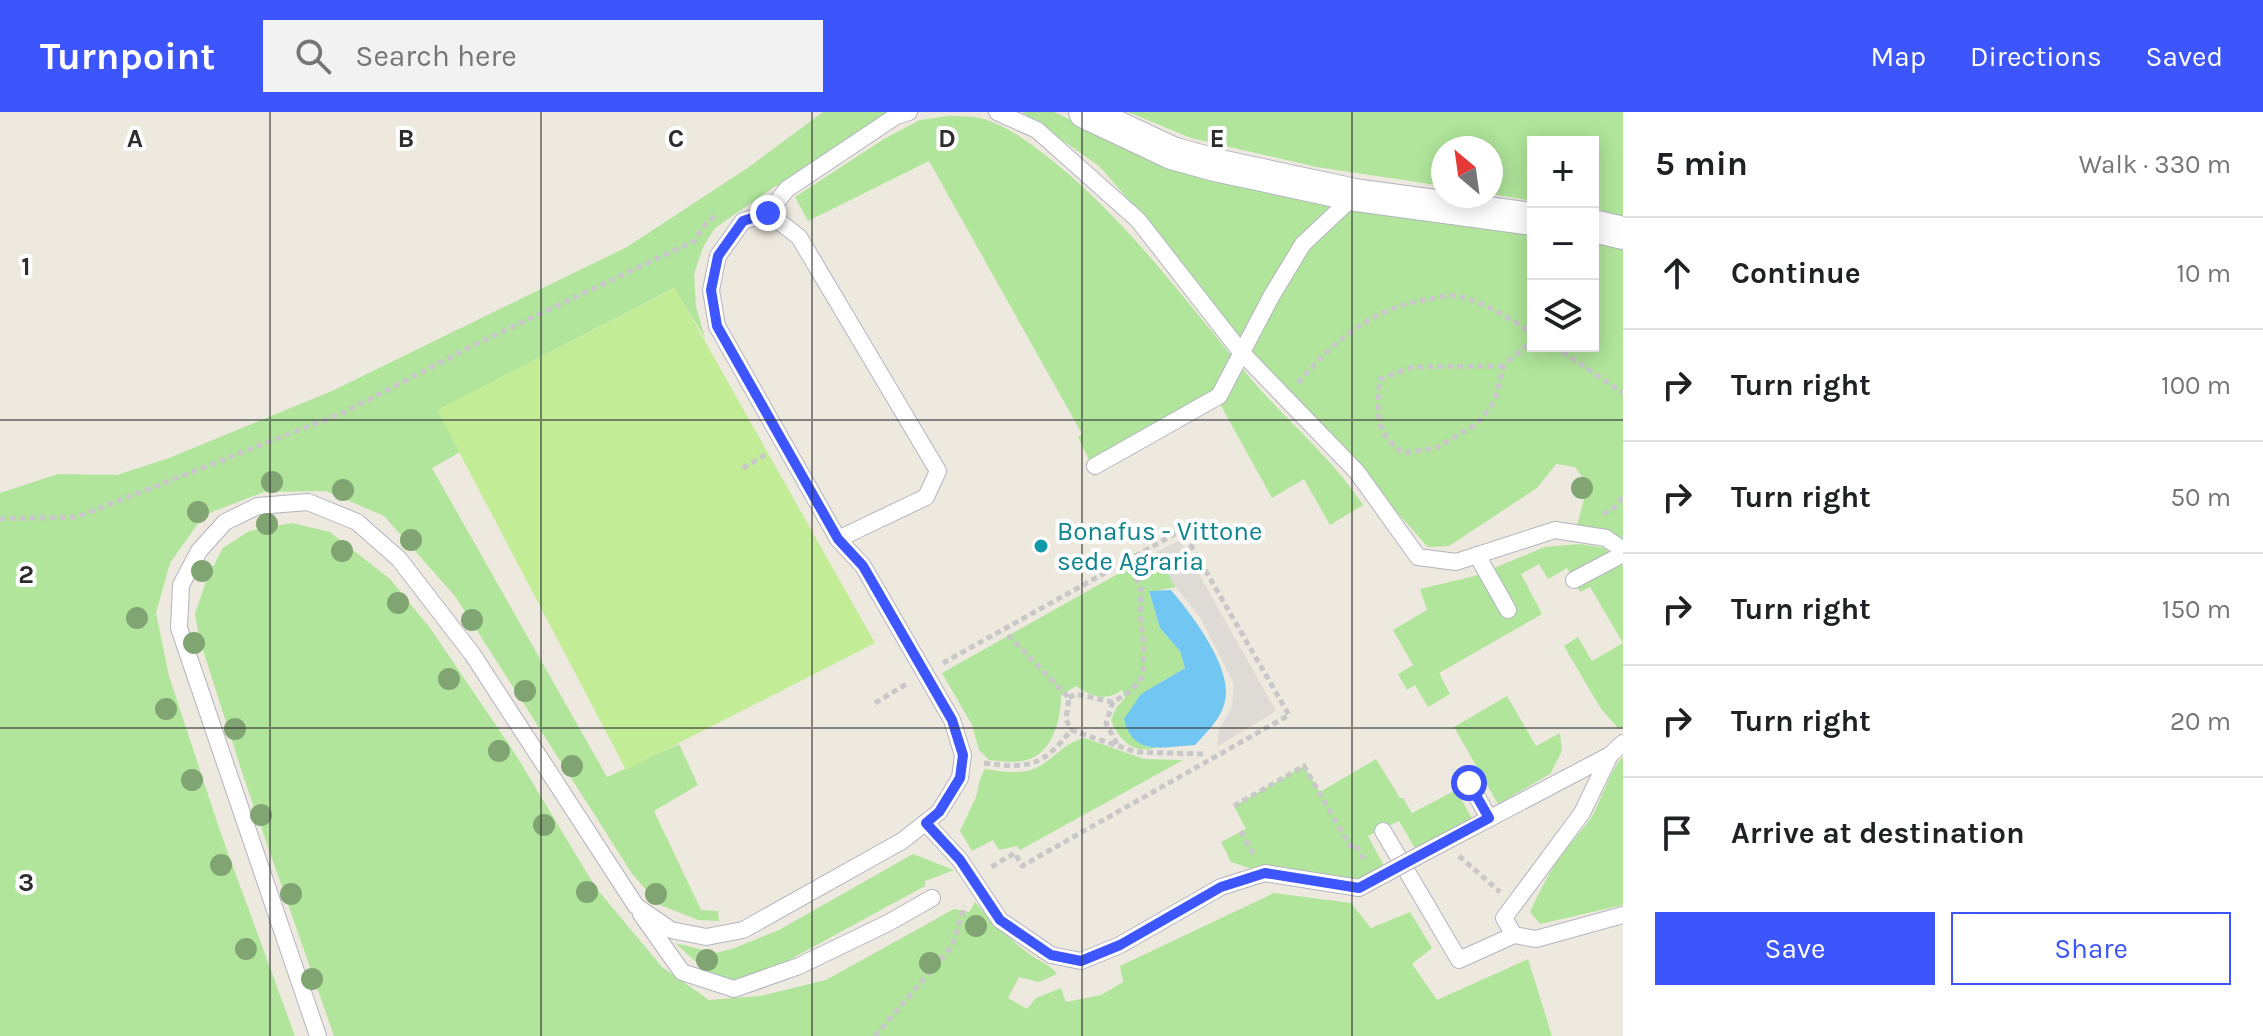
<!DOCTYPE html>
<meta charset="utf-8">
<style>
body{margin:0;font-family:Karla,sans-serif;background:#f2f2f2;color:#202124}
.controls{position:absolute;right:24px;top:24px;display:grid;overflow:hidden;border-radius:0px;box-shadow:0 4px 20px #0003}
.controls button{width:72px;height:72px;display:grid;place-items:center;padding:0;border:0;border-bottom:2px solid #e0e0e0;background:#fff;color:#202124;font:40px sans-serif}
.compass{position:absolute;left:1431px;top:24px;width:72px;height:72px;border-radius:50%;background:#fff;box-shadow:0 4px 20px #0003;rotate:331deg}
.stop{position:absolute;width:24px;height:24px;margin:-18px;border:6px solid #3d55fd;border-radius:50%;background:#fff}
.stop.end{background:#3d55fd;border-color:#fff;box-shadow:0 2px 8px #0008}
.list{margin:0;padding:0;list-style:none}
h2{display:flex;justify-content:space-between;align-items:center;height:104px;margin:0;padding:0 32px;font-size:34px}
h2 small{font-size:26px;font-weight:400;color:#757577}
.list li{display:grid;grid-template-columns:52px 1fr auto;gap:24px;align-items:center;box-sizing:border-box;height:112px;padding:0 32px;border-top:2px solid #e0e0e0}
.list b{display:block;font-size:30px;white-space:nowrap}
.list em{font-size:26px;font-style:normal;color:#757577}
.actions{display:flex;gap:16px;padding:24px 32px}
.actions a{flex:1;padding:18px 0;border:2px solid #3d55fd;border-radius:0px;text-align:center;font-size:28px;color:#3d55fd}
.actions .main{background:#3d55fd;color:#fff}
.icon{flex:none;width:44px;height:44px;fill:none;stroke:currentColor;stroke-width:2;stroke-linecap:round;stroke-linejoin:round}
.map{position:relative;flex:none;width:1623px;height:924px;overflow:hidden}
header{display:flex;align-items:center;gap:48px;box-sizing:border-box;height:112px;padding:0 40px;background:#3d55fd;color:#fff}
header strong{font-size:38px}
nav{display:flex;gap:44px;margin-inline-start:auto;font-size:28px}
.search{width:560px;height:72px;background:#f2f2f2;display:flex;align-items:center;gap:20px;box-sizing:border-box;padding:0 28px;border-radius:0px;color:#757577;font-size:30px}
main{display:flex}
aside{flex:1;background:#fff}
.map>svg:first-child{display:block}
</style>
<header>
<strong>Turnpoint</strong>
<div class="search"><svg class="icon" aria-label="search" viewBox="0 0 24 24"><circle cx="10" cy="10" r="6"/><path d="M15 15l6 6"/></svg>Search here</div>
<nav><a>Map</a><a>Directions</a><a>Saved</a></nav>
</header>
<main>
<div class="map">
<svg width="1623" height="924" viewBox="0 0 1623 924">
<rect width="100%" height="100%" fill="#eee9df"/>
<g fill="#b0e59b">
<polygon points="823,0 889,0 794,68 774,75 715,116 704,133 694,162 696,195 705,226 674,176 438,298 460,340 432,356 607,665 679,632 698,673 654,699 701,798 718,799 719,809 698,808 660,793 633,763 455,484 384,404 326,379 264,380 204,403 170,451 156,501 169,564 220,719 295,924 0,924 0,381 58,362 117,363 169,346 332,279 627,135 749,55"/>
<polygon points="1022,0 1054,0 1109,26 1533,119 1533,234 1593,234 1593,130 1623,137 1623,429 1580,416 1577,413 1588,373 1575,355 1556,352 1537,376 1449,434 1428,435 1385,387 1288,291 1156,119 1099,54"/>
<polygon points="1128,0 1623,0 1623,106 1593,99 1593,30 1533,30 1533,89 1491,82 1491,36 1443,36 1443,74 1317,55 1191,26"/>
<path d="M 949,4 C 957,4 966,4 974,5 C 1001,9 1027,29 1048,45 C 1131,111 1190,196 1258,275 C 1293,314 1334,349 1363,393 L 1330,413 L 1304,367 L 1272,386 L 1220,292 L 1094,364 L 1087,353 L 1090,350 L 1078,325 L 1082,322 L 929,49 L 808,109 L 795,85 L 884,27 L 920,8 Z"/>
<path d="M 292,411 L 330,420 L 390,467 L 430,516 L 514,640 L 596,776 L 662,855 L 709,888 L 760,884 L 826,868 L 954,797 L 969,800 L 975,790 C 992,810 1010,828 1031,843 C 1040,850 1050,852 1057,862 L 1039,870 L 1019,865 L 1008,886 L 1027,897 L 1036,886 L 1061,876 L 1066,890 L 1101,883 L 1123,870 L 1120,854 L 1274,781 L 1351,791 L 1371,816 L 1410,800 L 1432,836 L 1412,852 L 1437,888 L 1528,847 L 1552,924 L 334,924 L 244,666 L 200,529 L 195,502 L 207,466 L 223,436 L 249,419 Z"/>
<polygon points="1580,432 1605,436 1623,454 1623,615 1619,617 1601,597 1564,534 1578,525 1592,549 1623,531 1590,475 1580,480 1567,456 1548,467 1539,452 1521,462 1542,502 1439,561 1450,582 1428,595 1415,573 1407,578 1398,562 1413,553 1393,518 1427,498 1420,477 1475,464 1545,435"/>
<path d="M 1157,440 L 1176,475 L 1149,480 L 1160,516 L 1180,539 L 1185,556 L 1141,582 L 1146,635 L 1157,635 C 1134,644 1119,628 1111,608 L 1116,596 L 1125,586 L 1122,578 C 1105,590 1092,585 1076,574 L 1061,583 C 1061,608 1052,645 1022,649 C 1011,651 1000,649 989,648 L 979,638 L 972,613 L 942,561 Z"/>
<polygon points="1507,584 1536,634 1560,621 1562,639 1550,662 1498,692 1454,615"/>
<path d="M 1085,626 L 1144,647 L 1183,648 L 1020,738 L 1017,734 L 999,738 L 993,728 L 972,739 L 960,719 L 976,685 L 980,667 L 985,657 C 1000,659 1021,663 1036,656 C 1055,647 1064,630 1085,626 Z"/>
<path d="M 1623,645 L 1623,793 L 1540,812 L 1530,800 C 1538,783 1546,766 1556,750 C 1566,734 1581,721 1591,706 C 1601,690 1611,655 1623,645 Z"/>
<polygon points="1376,647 1400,686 1403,686 1412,701 1456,678 1473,708 1416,738 1399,709 1368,724 1385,756 1362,767 1274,756 1249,756 1231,750 1221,730 1246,717 1234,694 1304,654 1320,680"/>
<polygon points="913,742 954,758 925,769 925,774 789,848 735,872 705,858 675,831 715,841 732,837 779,818"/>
</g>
<polygon fill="#c3ec97" points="675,176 875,531 626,658 437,298"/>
<polygon fill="#dedbd6" points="1180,428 1276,599 1217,635 1219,617 1232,595 1234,572 1201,507 1171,469 1167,456 1157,440"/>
<path fill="#71c7f1" d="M 1171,478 C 1192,503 1236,559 1224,593 C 1219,609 1205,622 1195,633 C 1163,635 1133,645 1124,607 L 1141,582 L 1185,556 L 1180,539 L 1160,516 L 1149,479 Z"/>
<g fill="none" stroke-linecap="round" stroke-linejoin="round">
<g stroke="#b3b4c0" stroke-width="18">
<g id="service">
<polyline points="997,0 1037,18 1138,108 1241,240 1357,360 1418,445 1456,450 1555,418 1606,426 1623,438"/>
<polyline points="768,101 787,77 896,4 909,0"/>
<polyline points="1095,354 1219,284 1272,183 1303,132 1355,83"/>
<polyline points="1477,443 1508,498"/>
<polyline points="1574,468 1623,442"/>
<polyline points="1623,631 1610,643 1582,701 1504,806 1514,823 1536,827 1623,803"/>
<polyline points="1469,671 1489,706"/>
<polyline points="926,711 960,748 1000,808 1051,843 1081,849 1120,833 1221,775 1265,761 1359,776 1385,762"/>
<polyline points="1383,719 1459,848 1514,823"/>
<polyline points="1418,744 1610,643"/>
<polyline points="641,802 682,860 734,877 799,854 888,811 932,786"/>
<polyline points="318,924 179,516 181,473 199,439 225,410 258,394 308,390 357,410 399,447 473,543 636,794 671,818 706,825 743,818 902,729 939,700 960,666 963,643 952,608 863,454 838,427 717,214 711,178 718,144 743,109 768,101 799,125 938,359 926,385 838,427"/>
</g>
</g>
<g stroke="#b3b4c0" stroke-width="34">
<g id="minor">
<polyline points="1085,0 1172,41 1215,53 1355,83 1533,107"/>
<polyline points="1593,114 1623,121"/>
</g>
</g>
<g stroke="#c8c8c8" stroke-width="5" stroke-dasharray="6 4" stroke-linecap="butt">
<polyline points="1554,234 1623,281"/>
<path d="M 1503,254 L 1413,255 L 1380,267 C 1377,301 1374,319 1403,341 L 1436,336 L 1477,312 L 1495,289 L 1503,254 L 1533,228"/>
<path d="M 1298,271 C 1334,228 1374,195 1430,187 C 1438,186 1447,183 1455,184 C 1482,187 1510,208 1533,221"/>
<polyline points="743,356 765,343"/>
<polyline points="1603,402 1616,394 1623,384"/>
<polyline points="0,407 77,405 345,300 474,233 694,129 707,110 717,103"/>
<polyline points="1008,523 1069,586 1066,607 1071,618"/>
<polyline points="943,551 1182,418 1289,603 1022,754 1015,741 991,755"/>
<polyline points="1069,586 1075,582 1113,590"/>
<polyline points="875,591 908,571"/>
<polyline points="1117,632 1106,611 1113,590 1131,579 1143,564 1144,536 1140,502 1141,478 1132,455"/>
<path d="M 984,651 C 1027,657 1043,655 1071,618 L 1136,640 L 1203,642"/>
<polyline points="1234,694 1304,654 1350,734 1355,732 1365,749"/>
<polyline points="1241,719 1254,743"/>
<polyline points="1459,744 1500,780"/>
<polyline points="875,924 952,834 965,794"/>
</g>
<use href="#service" stroke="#fff" stroke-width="16"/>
<use href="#minor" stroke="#fff" stroke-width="32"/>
<g stroke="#b3b4c0" stroke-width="18" stroke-linecap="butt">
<polyline id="service-bridge" points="1385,762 1418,744"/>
</g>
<use href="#service-bridge" stroke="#fff" stroke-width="16"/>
</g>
<g fill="#80a573">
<circle cx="272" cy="370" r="11"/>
<circle cx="1582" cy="376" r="11"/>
<circle cx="343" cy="378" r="11"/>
<circle cx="198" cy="400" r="11"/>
<circle cx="267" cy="412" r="11"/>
<circle cx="411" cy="428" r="11"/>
<circle cx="342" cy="439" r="11"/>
<circle cx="202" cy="459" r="11"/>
<circle cx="398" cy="491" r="11"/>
<circle cx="137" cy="506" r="11"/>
<circle cx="472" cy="508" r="11"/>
<circle cx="194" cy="531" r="11"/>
<circle cx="449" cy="567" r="11"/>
<circle cx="525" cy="579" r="11"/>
<circle cx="166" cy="597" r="11"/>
<circle cx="235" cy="617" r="11"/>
<circle cx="499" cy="639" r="11"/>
<circle cx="572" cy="654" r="11"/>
<circle cx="192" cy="668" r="11"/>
<circle cx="261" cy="703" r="11"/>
<circle cx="544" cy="713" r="11"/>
<circle cx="221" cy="753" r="11"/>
<circle cx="587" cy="780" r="11"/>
<circle cx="291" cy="782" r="11"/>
<circle cx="656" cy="782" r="11"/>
<circle cx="976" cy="814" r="11"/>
<circle cx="246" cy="837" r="11"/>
<circle cx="707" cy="848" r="11"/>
<circle cx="930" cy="851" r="11"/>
<circle cx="312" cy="867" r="11"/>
</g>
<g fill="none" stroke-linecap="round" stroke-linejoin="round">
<polyline stroke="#3d55fd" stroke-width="10" points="768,101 743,109 718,144 711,178 717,214 838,427 863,454 952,608 963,643 960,666 939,700 926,711 960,748 1000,808 1051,843 1081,849 1120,833 1221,775 1265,761 1359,776 1489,706 1469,671"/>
</g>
<path fill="none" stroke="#2d2d2d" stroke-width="2" stroke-opacity="0.55" d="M 270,0 L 270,924M 541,0 L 541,924M 812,0 L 812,924M 1082,0 L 1082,924M 1352,0 L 1352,924M 0,308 L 1623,308M 0,616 L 1623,616"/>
<circle fill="#0f9aa8" stroke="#fff" stroke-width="3" cx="1041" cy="434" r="8"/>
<g text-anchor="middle" stroke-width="8" stroke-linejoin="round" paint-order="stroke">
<g font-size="26" fill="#0d838f" stroke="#fff" text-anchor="start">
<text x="1057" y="428">Bonafus - Vittone<tspan x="1057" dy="30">sede Agraria</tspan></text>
</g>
</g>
<g font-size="26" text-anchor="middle" font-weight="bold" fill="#2d2d2d" stroke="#fff" stroke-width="8" stroke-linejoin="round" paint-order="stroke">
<text x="135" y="35">A</text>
<text x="406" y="35">B</text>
<text x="676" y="35">C</text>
<text x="947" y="35">D</text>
<text x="1217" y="35">E</text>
<text x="26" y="163">1</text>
<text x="26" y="471">2</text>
<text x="26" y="779">3</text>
</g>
</svg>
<div class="controls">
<button>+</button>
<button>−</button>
<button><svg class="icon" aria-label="layers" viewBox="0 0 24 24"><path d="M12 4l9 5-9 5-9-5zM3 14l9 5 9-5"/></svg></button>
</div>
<svg class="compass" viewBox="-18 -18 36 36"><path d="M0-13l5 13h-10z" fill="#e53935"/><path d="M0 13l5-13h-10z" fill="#757577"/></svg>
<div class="stop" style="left:1469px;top:671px"></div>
<div class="stop end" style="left:768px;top:101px"></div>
</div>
<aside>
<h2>5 min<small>Walk · 330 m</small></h2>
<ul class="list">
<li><svg class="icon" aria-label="ahead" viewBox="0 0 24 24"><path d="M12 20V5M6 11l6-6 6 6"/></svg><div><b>Continue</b></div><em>10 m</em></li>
<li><svg class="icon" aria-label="right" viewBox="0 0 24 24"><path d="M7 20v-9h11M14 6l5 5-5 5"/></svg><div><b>Turn right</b></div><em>100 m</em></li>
<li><svg class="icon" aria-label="right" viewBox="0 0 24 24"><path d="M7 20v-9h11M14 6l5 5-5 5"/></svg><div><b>Turn right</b></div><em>50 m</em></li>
<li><svg class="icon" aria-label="right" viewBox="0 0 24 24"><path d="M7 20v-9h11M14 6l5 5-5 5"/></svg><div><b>Turn right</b></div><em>150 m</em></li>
<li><svg class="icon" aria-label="right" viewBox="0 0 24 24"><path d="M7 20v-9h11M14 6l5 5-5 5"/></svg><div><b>Turn right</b></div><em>20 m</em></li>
<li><svg class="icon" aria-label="arrive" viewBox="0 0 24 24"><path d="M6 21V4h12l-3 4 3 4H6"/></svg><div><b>Arrive at destination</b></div></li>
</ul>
<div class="actions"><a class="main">Save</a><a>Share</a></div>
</aside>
</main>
